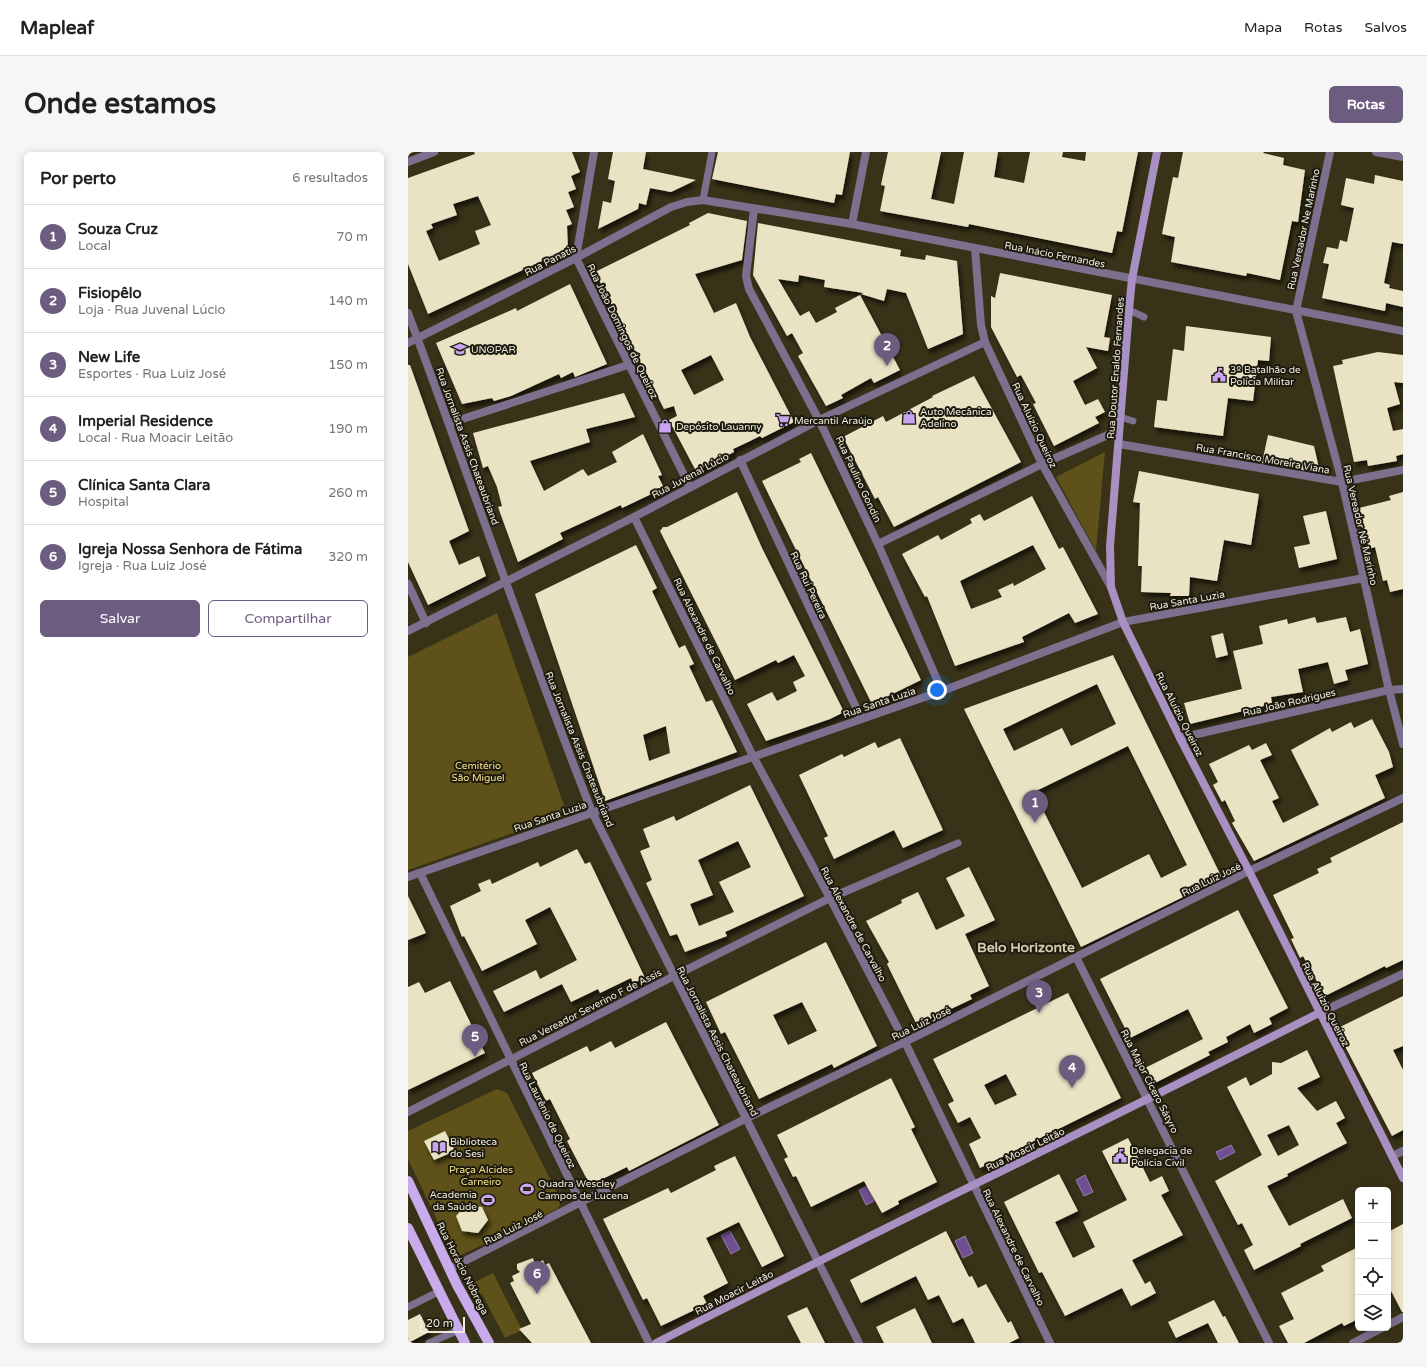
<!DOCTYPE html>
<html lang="pt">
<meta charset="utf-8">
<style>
body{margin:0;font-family:"Varela Round",sans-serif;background:#f6f6f6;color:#202124}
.controls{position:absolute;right:12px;bottom:12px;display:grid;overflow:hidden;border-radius:6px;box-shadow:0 2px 10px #0003}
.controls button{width:36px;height:36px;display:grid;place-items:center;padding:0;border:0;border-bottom:1px solid #e0e0e0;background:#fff;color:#202124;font:20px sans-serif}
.scale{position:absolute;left:12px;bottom:10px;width:45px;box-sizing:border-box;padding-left:4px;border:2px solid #f0ecdd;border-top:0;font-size:11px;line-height:14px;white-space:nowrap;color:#f0ecdd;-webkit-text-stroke:3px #1c1a0e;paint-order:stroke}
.you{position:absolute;left:529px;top:538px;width:14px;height:14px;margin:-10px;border:3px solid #fff;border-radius:50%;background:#1a73e8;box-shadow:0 0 0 6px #1a73e833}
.badge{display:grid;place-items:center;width:26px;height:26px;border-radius:50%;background:#6c5c7f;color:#fff;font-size:13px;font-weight:700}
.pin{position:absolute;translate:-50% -33px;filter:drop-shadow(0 1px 2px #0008)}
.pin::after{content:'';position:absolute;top:21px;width:14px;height:12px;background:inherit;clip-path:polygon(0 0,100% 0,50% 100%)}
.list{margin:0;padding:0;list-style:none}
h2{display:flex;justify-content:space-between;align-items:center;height:52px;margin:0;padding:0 16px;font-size:17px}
h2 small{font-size:13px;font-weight:400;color:#757577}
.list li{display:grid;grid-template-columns:26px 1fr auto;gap:12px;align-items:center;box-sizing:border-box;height:64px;padding:0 16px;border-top:1px solid #e0e0e0}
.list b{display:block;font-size:15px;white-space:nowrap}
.list p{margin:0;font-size:13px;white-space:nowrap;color:#757577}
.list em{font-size:13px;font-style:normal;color:#757577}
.actions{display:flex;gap:8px;padding:12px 16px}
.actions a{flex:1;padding:9px 0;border:1px solid #6c5c7f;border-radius:6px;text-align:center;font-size:14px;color:#6c5c7f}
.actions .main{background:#6c5c7f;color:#fff}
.icon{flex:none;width:22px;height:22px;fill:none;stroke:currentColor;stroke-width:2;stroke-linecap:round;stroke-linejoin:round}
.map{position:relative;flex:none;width:995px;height:1191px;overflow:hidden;border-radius:6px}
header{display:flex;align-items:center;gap:24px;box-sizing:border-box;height:56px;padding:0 20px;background:#fff;border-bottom:1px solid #e0e0e0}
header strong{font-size:19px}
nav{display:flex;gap:22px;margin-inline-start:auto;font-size:14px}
.intro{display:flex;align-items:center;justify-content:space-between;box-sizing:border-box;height:96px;padding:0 24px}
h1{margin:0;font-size:28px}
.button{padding:10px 18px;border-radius:6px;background:#6c5c7f;color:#fff;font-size:14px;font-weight:700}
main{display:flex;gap:24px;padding:0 24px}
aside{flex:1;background:#fff;border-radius:6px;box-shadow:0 2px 10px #0003}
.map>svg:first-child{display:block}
</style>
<header>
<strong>Mapleaf</strong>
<nav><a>Mapa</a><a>Rotas</a><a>Salvos</a></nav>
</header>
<div class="intro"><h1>Onde estamos</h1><a class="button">Rotas</a></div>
<main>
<aside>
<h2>Por perto<small>6 resultados</small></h2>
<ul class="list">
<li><span class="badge">1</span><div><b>Souza Cruz</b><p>Local</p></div><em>70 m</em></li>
<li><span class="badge">2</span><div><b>Fisiopêlo</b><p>Loja · Rua Juvenal Lúcio</p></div><em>140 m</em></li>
<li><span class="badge">3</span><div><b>New Life</b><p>Esportes · Rua Luiz José</p></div><em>150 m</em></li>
<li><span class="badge">4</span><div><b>Imperial Residence</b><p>Local · Rua Moacir Leitão</p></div><em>190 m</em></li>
<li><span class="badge">5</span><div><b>Clínica Santa Clara</b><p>Hospital</p></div><em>260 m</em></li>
<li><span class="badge">6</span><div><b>Igreja Nossa Senhora de Fátima</b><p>Igreja · Rua Luiz José</p></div><em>320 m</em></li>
</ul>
<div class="actions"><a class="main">Salvar</a><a>Compartilhar</a></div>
</aside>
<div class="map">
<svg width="995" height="1191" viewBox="0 0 995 1191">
<defs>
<filter id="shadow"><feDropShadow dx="2.5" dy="4.5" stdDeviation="2" flood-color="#0009"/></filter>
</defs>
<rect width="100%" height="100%" fill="#383218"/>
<g fill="#5e5119">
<polygon points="697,300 688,399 648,325"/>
<polygon points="89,461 159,662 0,718 0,505"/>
<polygon points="89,937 99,941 152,1047 152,1053 149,1057 51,1104 46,1104 0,1007 0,979"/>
<polygon points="85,1121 114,1178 97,1186 74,1142 67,1140 63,1132"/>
</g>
<g fill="#714f93" stroke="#977ea9">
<polygon points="823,993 827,1000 812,1008 808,1000"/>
<polygon points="677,1023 685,1040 676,1044 668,1028"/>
<polygon points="459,1034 466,1049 458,1053 451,1038"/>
<polygon points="322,1079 332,1097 323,1102 313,1083"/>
<polygon points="557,1084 565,1101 555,1106 547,1089"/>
</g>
<g fill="#e9e2c3" fill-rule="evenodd" filter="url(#shadow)">
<path d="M 66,0 L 164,0 L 172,20 L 163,24 L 168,37 L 160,40 L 166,55 L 158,58 L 164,72 L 159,74 L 160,97 L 20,162 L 0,112 L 0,26 L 67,2 ZM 70,44 L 83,73 L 67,79 L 72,92 L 31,109 L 18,79 L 25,76 L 23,72 L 49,63 L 45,52 Z"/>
<polygon points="205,0 238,0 235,17 288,28 263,40 242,36 238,53 231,51 230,57 190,77 195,49 203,51 207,29 200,27"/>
<polygon points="310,0 442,0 434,43 428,42 426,51 304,27"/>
<polygon points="480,0 533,0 523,47 546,52 556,0 590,0 586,25 616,31 622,0 655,0 654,5 677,9 678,0 730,0 714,80 709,79 704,101 561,72 560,75 472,59 477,34 473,33"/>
<polygon points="775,0 856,0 855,1 876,6 875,13 897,18 890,70 884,69 872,128 839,121 838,124 763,110 767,85 754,82 765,25 770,26"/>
<polygon points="967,23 995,29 995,92 984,90 976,131 982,133 981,136 995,139 995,155 978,151 977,159 914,146 921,112 915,111 919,95 930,97 932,88 939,90 946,56 933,53 938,26 966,32"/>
<path d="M 300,61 L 339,69 L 334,108 L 287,122 L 306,161 L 328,151 L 342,185 L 386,270 L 354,286 L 352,284 L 340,290 L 325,297 L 326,300 L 288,319 L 261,268 L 269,264 L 266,254 L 256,257 L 187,120 L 282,73 L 281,71 ZM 303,203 L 316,228 L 286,243 L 273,218 Z"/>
<polygon points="350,71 493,98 492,104 517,108 518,103 549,109 555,182 520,197 498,141 479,137 476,149 453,142 456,141 416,135 417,128 391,123 390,130 370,127 392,164 401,159 408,171 429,160 427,156 452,143 492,218 466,231 463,226 433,243 435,246 418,254 390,204 395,201 384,181 379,184 345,123"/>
<polygon points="592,121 704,143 696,185 702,186 700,199 678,195 689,216 665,229 677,253 690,247 697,260 687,265 691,271 646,294 625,252 628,251 613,223 609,225 583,175 583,144 587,146"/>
<polygon points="162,132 199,212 167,225 165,220 153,226 151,222 103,244 86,249 84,246 54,252 28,191 108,156 109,159"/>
<polygon points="778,174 863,185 861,209 850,208 845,249 820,246 815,284 746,275 749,248 759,249 765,197 776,199"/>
<polygon points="970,200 995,203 995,231 986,230 992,252 979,256 985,279 995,277 995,302 988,304 989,309 960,314 959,308 946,310 925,214 935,212 934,208"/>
<polygon points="0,213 2,213 61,379 41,389 51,413 71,404 78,424 20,453 0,410"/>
<polygon points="566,224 613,310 486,375 470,345 467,347 435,285 475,264 478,270 525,245 524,244"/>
<polygon points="216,241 227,265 178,277 182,290 122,309 136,339 175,317 180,324 209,310 204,300 235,282 254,323 250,324 256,336 214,356 213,353 152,381 155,387 110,410 90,355 94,354 89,335 80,314 75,316 65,281"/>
<polygon points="860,283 906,294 912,321 854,311"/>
<polygon points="403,301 513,528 464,552 354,329 393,310 391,307"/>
<polygon points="731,319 851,342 843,393 816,388 809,429 782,425 781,444 762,444 763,441 733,440 734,414 730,414 732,351 725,350"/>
<polygon points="329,340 354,396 436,560 422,567 358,589 339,552 364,540 369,549 389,539 385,530 397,524 386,503 370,511 368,508 327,528 252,379 255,375 259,375"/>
<polygon points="995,340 995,437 982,440 979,428 975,429 967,395 961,397 951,356 983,348 981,344"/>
<path d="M 624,344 L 651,397 L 655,395 L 690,462 L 667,471 L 661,461 L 614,485 L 616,490 L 547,514 L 519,444 L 517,445 L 494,402 L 530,383 L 533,388 L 564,371 L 562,367 L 572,362 L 576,369 ZM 625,393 L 638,417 L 606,434 L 605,431 L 590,438 L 594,445 L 563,457 L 552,429 Z"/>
<polygon points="918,359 929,407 891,416 886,395 902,392 895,364"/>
<path d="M 228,393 L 249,436 L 244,439 L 271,496 L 277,493 L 286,512 L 281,514 L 298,550 L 304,548 L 329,600 L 197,649 L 127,442 ZM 258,574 L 262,601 L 241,609 L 235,583 Z"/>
<polygon points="907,465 909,471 938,465 942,480 952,477 960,512 937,518 940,528 926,532 920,510 890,517 895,540 863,545 864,552 782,572 776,551 834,537 825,499 855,492 851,474 879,467 880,472"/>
<polygon points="815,481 820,503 808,506 803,484"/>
<path d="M 705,503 L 814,726 L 673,795 L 556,557 ZM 689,532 L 708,572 L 663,594 L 654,576 L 606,599 L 595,577 ZM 720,594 L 779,713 L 753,726 L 741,702 L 674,736 L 626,640 Z"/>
<polygon points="964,567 981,600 985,615 967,623 977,646 846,709 824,671 827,669 817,648 814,650 805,633 810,630 801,612 841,593 844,598 858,591 864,603 852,608 871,646 864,649 875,671 911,653 883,598 922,576 924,580 943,570 946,576"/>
<polygon points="492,586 535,678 495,696 486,678 426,707 416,686 420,684 391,623 434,602 436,605 467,590 470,596"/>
<path d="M 342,633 L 396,744 L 317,780 L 319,784 L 277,800 L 269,782 L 262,784 L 238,731 L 244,728 L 232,699 L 242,695 L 235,677 L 266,664 L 268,669 ZM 330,689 L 343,715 L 311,730 L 326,760 L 291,774 L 282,752 L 305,743 L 290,708 Z"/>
<polygon points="995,670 995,808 978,816 977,814 917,844 895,804 892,806 883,787 886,786 865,743 911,721 909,717 924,710 922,706"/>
<polygon points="169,697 177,712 182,710 237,826 225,831 223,826 192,841 190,837 163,850 154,832 96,860 85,839 128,818 132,827 169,808 142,755 117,768 129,792 74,819 56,784 54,785 42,754 73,739 70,732 82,727 84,732 130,710 132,715"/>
<polygon points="561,715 587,768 557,782 581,834 562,843 564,847 509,873 479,812 481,810 458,769 494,751 493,748 510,740 528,778 557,764 538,726"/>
<polygon points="0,744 18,781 0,788"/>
<polygon points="830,758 880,856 861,866 864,872 846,881 842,872 818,885 820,890 800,900 802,903 745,932 737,916 795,887 780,857 722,886 692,827"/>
<path d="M 418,790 L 469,894 L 426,916 L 424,912 L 351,947 L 317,880 L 313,882 L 298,850 ZM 394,850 L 409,879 L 380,893 L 365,863 Z"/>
<polygon points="42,829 77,901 0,938 0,835 11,830 17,841"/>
<path d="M 660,841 L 713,946 L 572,1016 L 561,992 L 573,986 L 562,965 L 550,971 L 540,952 L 546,949 L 525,907 ZM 598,922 L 609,943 L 587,953 L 576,933 Z"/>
<polygon points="995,844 995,894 985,898 995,918 995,978 984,984 928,877"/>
<polygon points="258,870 311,973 221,1019 219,1015 182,1033 159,989 162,987 142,947 138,949 124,921 179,894 182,900 203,889 207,896"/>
<path d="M 899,898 L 912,925 L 889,936 L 909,959 L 928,949 L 937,966 L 928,971 L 939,991 L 879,1022 L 880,1024 L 859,1034 L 881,1074 L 935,1047 L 944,1066 L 892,1092 L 893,1094 L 846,1118 L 836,1098 L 845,1093 L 834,1071 L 830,1073 L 807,1029 L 854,1003 L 819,935 L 838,925 L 842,934 L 864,922 L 864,910 L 873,911 ZM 881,973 L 891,993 L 870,1004 L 859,983 Z"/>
<polygon points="483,926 507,975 503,977 529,1030 490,1049 491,1052 474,1061 456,1029 403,1055 388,1024 385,1025 376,1007 380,1005 369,983"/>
<polygon points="37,979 47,999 26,1008 16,989"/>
<polygon points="720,986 742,1030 754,1024 761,1039 753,1043 775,1083 724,1108 737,1132 742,1129 748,1141 723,1154 714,1136 657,1164 634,1120 631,1121 596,1050 651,1022 670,1059 647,1070 665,1106 687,1095 675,1070 719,1048 694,999"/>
<polygon points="327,1004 376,1104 354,1115 331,1070 298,1086 320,1131 295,1144 299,1152 253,1174 239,1146 235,1148 195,1067 260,1036 263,1041 308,1018 306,1014"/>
<polygon points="58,1053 74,1055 80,1068 70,1081 54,1079 48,1064"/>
<polygon points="995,1072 995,1160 994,1160 980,1133 980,1080"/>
<polygon points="538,1079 561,1125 564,1124 570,1136 578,1132 600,1171 603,1169 611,1186 601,1191 567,1191 555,1166 545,1171 531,1143 520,1148 508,1124 453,1151 442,1128"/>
<polygon points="950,1095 950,1167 936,1174 934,1171 896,1191 880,1191 871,1174 886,1167 873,1141 916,1119 913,1114"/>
<polygon points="125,1106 127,1113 135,1108 137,1113 141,1111 183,1191 124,1191 111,1177 123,1172 102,1131 106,1129 104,1124 112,1120 109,1117 109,1112"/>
<polygon points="806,1148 815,1165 817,1164 831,1191 810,1191 800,1171 768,1186 760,1170"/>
<polygon points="399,1155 417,1191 393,1191 379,1164"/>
<polygon points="507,1156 524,1191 476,1191 468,1175"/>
<polygon points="12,1162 21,1180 0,1191 0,1168"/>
</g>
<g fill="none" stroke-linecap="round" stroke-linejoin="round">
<g stroke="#7d6f8e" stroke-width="7">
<polyline points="295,48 304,0"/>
<polyline points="721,158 736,165"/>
<polyline points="712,265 725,269"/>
<polyline points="526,701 550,691"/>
<polyline points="0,1155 32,1139"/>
<polyline points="21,1191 51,1178"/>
</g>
<g stroke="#7d6f8e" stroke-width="8">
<polyline points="186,0 168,106 282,335"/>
<polyline points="922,0 888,159 934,330 981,538 995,592"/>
<polyline points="968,0 995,5"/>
<polyline points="0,10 26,0"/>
<polyline points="346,57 338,124 341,137 411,268 470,392 534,539"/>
<polyline points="444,72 458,0"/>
<polyline points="567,97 573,173 577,190 634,312 703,435"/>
<path d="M 0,161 C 62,327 119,495 184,660 L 451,1191"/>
<polyline points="0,191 168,106 263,55 279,50 295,48 444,72 995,179"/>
<polyline points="42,271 220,213"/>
<polyline points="711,292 934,330 995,318"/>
<polyline points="332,308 453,566"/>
<polyline points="226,365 345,604 422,746 497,890 642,1191"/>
<polyline points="470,392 634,312 711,278"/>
<polyline points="0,432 18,471"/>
<polyline points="0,479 226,365 411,268 577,190"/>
<polyline points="772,586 981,538 995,537"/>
<polyline points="12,721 241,1191"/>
<polyline points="0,725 534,539 715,470 956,426"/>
<polyline points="668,805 861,1191"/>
<polyline points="911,861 995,822"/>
<polyline points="0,960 266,824 422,746 526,701"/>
<polyline points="984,1004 995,999"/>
<polyline points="41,1117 339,966 497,890 841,719 995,646"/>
<polyline points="980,1173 995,1165"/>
<polyline points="945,1191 974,1176"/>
</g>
<g stroke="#a891c2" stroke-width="8">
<polyline points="749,0 724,127 721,158 702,394 703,435 715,470 772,586 841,719 995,1026"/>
<path d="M 248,1191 C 468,1079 691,973 911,861"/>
</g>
<g stroke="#c8abea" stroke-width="10">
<polyline points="0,1029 49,1133 81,1191"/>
<polyline points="0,1076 57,1191"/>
</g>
</g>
<defs>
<g id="university-bare" transform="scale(1.08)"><path d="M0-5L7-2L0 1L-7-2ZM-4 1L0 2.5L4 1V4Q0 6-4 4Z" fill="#c8a5ef" stroke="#1c1a0e" stroke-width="2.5" paint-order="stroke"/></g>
<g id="civic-bare" transform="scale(1.08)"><path d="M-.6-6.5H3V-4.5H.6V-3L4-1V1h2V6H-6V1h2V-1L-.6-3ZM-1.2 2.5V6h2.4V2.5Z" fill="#c8a5ef" stroke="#1c1a0e" stroke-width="2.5" paint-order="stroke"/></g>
<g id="shop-bare" transform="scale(1.08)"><path d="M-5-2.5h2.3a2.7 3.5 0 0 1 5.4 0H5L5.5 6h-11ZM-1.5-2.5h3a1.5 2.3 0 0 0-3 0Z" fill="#c8a5ef" stroke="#1c1a0e" stroke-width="2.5" paint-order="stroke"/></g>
<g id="supermarket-bare" transform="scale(1.08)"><path d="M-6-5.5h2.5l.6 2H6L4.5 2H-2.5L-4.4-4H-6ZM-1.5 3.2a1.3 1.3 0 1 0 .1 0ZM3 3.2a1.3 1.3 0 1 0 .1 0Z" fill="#c8a5ef" stroke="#1c1a0e" stroke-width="2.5" paint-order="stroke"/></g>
<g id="library-bare" transform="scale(1.08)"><path d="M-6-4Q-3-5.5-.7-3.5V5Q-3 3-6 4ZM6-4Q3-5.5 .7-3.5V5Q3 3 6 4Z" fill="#c8a5ef" stroke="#1c1a0e" stroke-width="2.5" paint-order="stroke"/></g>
<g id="stadium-bare" transform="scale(1.08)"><path d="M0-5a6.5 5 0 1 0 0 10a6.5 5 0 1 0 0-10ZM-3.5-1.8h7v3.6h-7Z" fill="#c8a5ef" stroke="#1c1a0e" stroke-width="2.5" paint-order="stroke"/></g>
</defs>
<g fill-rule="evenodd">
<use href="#university-bare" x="52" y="197"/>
<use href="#civic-bare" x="811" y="223"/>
<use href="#shop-bare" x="501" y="265"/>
<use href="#supermarket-bare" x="375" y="268"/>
<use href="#shop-bare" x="257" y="274"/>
<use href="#library-bare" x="31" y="995"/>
<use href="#civic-bare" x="712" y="1004"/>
<use href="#stadium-bare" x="119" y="1037"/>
<use href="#stadium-bare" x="80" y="1048"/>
</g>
<g text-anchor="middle" stroke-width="4" stroke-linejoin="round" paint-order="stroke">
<g font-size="10" fill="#f0ecdd" stroke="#1c1a0e">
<text transform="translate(895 77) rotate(-78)" y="4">Rua Vereador Ne Marinho</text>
<text transform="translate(647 102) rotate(11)" y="4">Rua Inácio Fernandes</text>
<text transform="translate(142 108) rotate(-27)" y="4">Rua Panatis</text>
<text transform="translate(215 179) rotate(64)" y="4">Rua João Domingos de Queiroz</text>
<text transform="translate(707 216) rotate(-86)" y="4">Rua Doutor Enaldo Fernandes</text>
<text transform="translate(627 273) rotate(65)" y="4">Rua Aluízio Queiroz</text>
<text transform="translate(60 294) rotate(70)" y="4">Rua Jornalista Assis Chateaubriand</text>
<text transform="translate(855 306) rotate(10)" y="4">Rua Francisco Moreira Viana</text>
<text transform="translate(282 323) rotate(-28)" y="4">Rua Juvenal Lúcio</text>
<text transform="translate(451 327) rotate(65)" y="4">Rua Paulino Gondin</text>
<text transform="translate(953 373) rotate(77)" y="4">Rua Vereador Né Marinho</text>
<text transform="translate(401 433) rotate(65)" y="4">Rua Rui Pereira</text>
<text transform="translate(779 448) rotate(-10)" y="4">Rua Santa Luzia</text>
<text transform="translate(297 484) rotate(64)" y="4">Rua Alexandre de Carvalho</text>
<text transform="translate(471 550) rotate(-19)" y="4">Rua Santa Luzia</text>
<text transform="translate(881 550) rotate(-13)" y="4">Rua João Rodrigues</text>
<text transform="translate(772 562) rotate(63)" y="4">Rua Aluízio Queiroz</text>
<text transform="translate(172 597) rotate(68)" y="4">Rua Jornalista Assis Chateaubriand</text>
<text transform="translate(142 664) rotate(-19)" y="4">Rua Santa Luzia</text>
<text transform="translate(803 727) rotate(-26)" y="4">Rua Luiz José</text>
<text transform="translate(446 772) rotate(62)" y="4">Rua Alexandre de Carvalho</text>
<text transform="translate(918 852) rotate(63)" y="4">Rua Aluízio Queiroz</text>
<text transform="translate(182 855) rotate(-27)" y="4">Rua Vereador Severino F de Assis</text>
<text transform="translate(513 871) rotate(-26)" y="4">Rua Luiz José</text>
<text transform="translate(310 889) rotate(63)" y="4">Rua Jornalista Assis Chateaubriand</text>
<text transform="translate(742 929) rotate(63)" y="4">Rua Major Cícero Sátyro</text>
<text transform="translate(140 963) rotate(64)" y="4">Rua Laurênio de Queiroz</text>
<text transform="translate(617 997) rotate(-26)" y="4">Rua Moacir Leitão</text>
<text transform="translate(105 1075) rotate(-27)" y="4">Rua Luiz José</text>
<text transform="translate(606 1095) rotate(64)" y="4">Rua Alexandre de Carvalho</text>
<text transform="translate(55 1116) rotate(63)" y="4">Rua Horácio Nóbrega</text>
<text transform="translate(326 1140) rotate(-27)" y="4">Rua Moacir Leitão</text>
</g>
<g font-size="10" fill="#f0ecdd" stroke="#1c1a0e" text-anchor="start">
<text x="63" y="201">UNOPAR</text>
<text x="822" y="221">3º Batalhão de<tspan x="822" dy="12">Polícia Militar</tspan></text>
<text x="512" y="263">Auto Mecânica<tspan x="512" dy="12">Adelino</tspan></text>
<text x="386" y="272">Mercantil Araújo</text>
<text x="268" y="278">Depósito Lauanny</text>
<text x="42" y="993">Biblioteca<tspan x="42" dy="12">do Sesi</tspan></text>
<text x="723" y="1002">Delegacia de<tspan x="723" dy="12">Polícia Civil</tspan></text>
<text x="130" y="1035">Quadra Wescley<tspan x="130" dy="12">Campos de Lucena</tspan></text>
<text x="69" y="1046" text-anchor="end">Academia<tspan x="69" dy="12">da Saúde</tspan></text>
</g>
<g font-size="10" fill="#f9e48a" stroke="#1c1a0e">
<text x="70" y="617">Cemitério<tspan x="70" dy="12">São Miguel</tspan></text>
<text x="73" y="1021">Praça Alcides<tspan x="73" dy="12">Carneiro</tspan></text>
</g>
<g font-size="14" font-weight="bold" fill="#d4cdaf" stroke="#1c1a0e">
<text x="618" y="800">Belo Horizonte</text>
</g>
</g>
</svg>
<div class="controls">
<button>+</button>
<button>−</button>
<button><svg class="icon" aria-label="locate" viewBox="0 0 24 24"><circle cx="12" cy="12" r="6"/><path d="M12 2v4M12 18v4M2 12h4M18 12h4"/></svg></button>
<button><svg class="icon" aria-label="layers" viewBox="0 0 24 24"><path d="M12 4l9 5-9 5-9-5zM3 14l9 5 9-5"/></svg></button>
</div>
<div class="scale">20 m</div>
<div class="you"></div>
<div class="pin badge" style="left:627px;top:671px">1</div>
<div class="pin badge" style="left:479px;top:214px">2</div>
<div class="pin badge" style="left:631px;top:861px">3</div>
<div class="pin badge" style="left:664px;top:936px">4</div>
<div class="pin badge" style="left:67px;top:905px">5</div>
<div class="pin badge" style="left:129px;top:1142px">6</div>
</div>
</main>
